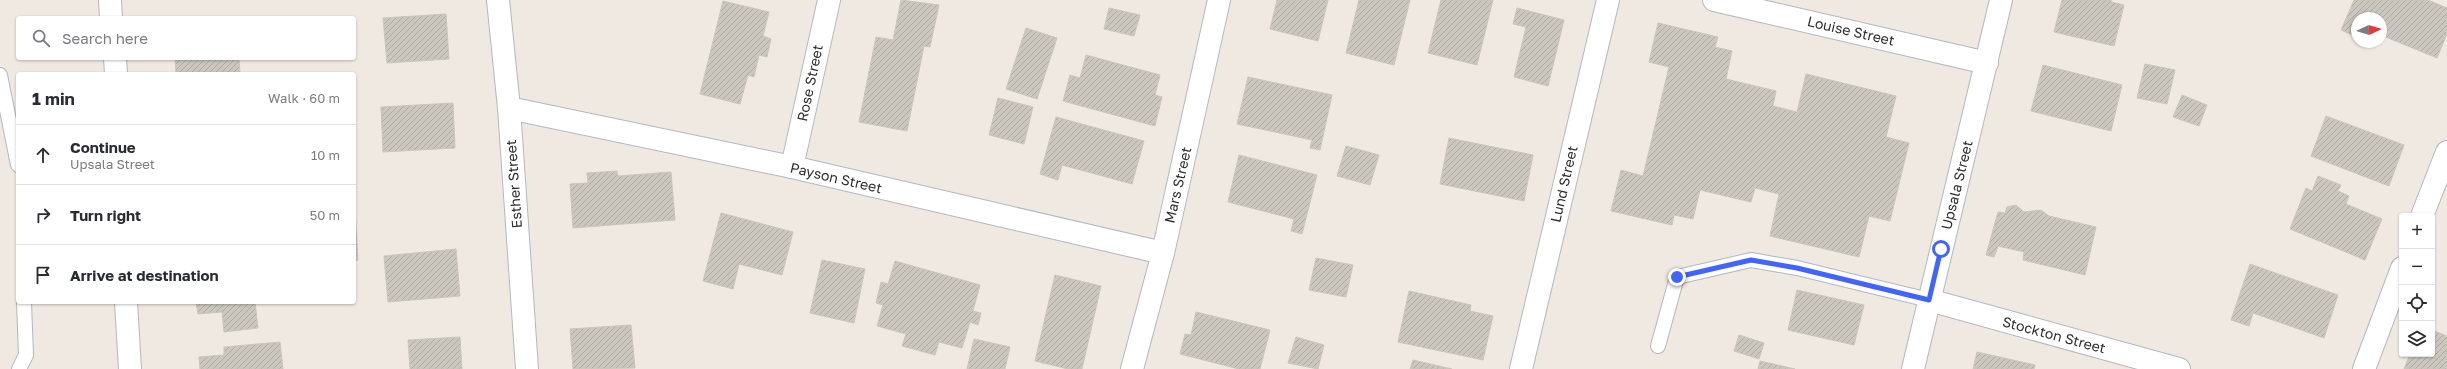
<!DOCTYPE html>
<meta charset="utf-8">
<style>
body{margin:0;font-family:"Golos Text",sans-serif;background:#f2f2f3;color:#2b2b33}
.controls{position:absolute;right:12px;bottom:12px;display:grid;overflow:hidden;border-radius:4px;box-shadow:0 1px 3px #0004}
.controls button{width:36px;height:36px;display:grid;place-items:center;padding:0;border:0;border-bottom:1px solid #e1e1e2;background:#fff;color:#2b2b33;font:20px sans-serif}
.compass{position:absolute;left:2351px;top:12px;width:36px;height:36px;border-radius:50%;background:#fff;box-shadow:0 1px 3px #0004;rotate:86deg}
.stop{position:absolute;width:12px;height:12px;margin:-9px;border:3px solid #4264fb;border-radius:50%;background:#fff}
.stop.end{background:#4264fb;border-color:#fff;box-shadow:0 1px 4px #0008}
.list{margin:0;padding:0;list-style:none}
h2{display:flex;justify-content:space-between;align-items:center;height:52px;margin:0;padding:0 16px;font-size:17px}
h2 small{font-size:13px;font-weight:400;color:#7c7c81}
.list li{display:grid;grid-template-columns:26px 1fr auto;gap:12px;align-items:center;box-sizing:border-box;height:60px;padding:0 16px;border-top:1px solid #e1e1e2}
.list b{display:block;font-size:15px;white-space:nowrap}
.list p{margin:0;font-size:13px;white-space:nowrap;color:#7c7c81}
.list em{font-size:13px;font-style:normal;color:#7c7c81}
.icon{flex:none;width:22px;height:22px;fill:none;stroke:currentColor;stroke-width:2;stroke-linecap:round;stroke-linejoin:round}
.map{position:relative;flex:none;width:2447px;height:369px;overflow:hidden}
.search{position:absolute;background:#fff;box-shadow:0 1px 3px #0004;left:16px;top:16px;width:340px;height:44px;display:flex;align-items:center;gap:10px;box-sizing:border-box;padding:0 14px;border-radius:4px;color:#7c7c81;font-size:15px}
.panel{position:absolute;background:#fff;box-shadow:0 1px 3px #0004;left:16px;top:72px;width:340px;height:232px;border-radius:4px}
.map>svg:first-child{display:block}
</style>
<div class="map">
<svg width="2447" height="369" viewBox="0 0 2447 369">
<defs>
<pattern id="building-hatch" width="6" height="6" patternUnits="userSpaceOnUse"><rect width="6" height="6" fill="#cbc7bf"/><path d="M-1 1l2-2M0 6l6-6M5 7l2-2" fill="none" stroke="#afaba4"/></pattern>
</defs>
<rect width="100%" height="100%" fill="#efe9e1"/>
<g fill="url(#building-hatch)" stroke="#cbc5ba">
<polygon points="901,0 939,5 930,47 924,46 907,131 859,122 876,37 893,40"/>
<polygon points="1277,0 1328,0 1318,41 1270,29"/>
<polygon points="1359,0 1410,0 1394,65 1346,53"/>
<polygon points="1441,0 1493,0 1477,65 1428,53"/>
<polygon points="2062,0 2111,0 2111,2 2124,5 2114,46 2054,32"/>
<polygon points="2354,0 2428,0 2447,8 2447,34 2437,58 2381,35 2381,18 2357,18 2357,37 2341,30"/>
<polygon points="723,1 769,12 763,36 771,39 767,57 759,55 754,77 748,75 740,104 700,94"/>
<polygon points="1109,8 1140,15 1134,36 1104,29"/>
<polygon points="1517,8 1564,20 1548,86 1514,77 1526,27 1513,24"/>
<polygon points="446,14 449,59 387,63 383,18"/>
<polygon points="1658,23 1718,37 1715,47 1732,51 1726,79 1776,91 1773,106 1797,112 1806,74 1896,96 1886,137 1909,143 1890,221 1869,216 1859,257 1770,236 1779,194 1755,188 1751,202 1700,190 1693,219 1674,215 1672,225 1611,211 1621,170 1643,176 1669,67 1649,62"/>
<polygon points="1026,28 1057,38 1037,99 1006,89"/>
<polygon points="1086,55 1160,75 1155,95 1162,97 1155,126 1063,101 1070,75 1080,78"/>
<polygon points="175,58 239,58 240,72 226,74 176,74"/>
<polygon points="2145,64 2175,70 2167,104 2137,98"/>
<polygon points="2043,65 2122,85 2111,131 2031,111"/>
<polygon points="1248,77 1332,95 1320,150 1310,148 1312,140 1237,124"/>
<polygon points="2182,95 2207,105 2199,126 2173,117"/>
<polygon points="998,98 1033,107 1024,144 989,135"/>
<polygon points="453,103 455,148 383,152 381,107"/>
<polygon points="2326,116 2404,145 2389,186 2311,156"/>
<polygon points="1056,117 1144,141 1132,184 1062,165 1058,180 1040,174"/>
<polygon points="1449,138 1533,155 1524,201 1440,184"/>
<polygon points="1346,146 1379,155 1370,185 1337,176"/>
<polygon points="1239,155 1317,175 1302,234 1291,231 1294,219 1228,202"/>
<polygon points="617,171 618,176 671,172 675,220 573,228 570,184 588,183 587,173"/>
<polygon points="2318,176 2341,185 2338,191 2349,196 2346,204 2382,219 2365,260 2290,229 2306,188 2312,191"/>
<polygon points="354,193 358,260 354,261"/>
<polygon points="2016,205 2024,212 2041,210 2049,216 2096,227 2085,275 2023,260 2024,252 1998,246 1994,257 1986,255 1998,212 2005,213 2007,207"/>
<polygon points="721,213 793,232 782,275 739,264 733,289 703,281"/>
<polygon points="456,249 460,296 388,302 384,256"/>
<polygon points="1316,258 1353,265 1346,297 1309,290"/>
<polygon points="822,260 865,269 854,323 810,313"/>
<polygon points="895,261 980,285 973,311 981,313 978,325 970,322 962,348 939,342 935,355 902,346 906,334 877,326 883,305 876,303 881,282 888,284"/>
<polygon points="2250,264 2338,295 2324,338 2253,313 2249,326 2231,320"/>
<polygon points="1055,275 1101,286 1082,369 1068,369 1035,361"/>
<polygon points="1797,290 1864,305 1854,345 1788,330"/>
<polygon points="1409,291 1471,305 1470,311 1493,316 1483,360 1398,342"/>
<polygon points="196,302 255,302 258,328 224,332 222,312 198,314"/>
<polygon points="1196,312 1270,330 1260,369 1239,369 1180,354 1185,334 1191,335"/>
<polygon points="631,325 635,368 573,369 570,329"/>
<polygon points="2432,330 2447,336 2447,369 2404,369 2410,354 2432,354"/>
<polygon points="1739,335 1764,343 1759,359 1734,351"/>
<polygon points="460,337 462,369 410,369 408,340"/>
<polygon points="1296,337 1324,345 1318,369 1288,363"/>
<polygon points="974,339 1010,347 1005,369 967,369"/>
<polygon points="280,342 283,369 200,369 199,357 224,355 224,347"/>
<polygon points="1977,352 2035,365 2034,369 1973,369"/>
<polygon points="1413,360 1452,369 1410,369"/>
<polygon points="1760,361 1795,369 1758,369"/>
</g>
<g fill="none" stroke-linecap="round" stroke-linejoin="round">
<g stroke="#b4b7c1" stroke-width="16">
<g id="lane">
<polyline points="0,75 18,165"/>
<polyline points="1658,346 1677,277 1751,260 1797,268 1929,300"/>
<polyline points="19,369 26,355 24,302"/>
</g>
</g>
<g stroke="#b4b7c1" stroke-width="24">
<g id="street">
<polyline points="110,0 111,18"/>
<polyline points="498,0 509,108 527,369"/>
<polyline points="1714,0 1987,63"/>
<polyline points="115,58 116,74"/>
<polyline points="509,108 792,167 1163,253"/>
<polyline points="792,167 829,0"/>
<polyline points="2422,216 2447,152"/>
<polyline points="1929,300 2179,369"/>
<polyline points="126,302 130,369"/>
<polyline points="1132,369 1163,253 1219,0"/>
<polyline points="1521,369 1608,0"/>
<polyline points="1913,369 2001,0"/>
<polyline points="2364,369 2402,268"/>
</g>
</g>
<use href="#lane" stroke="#fff" stroke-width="14"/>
<use href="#street" stroke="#fff" stroke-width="22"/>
</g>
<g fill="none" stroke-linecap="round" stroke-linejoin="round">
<polyline stroke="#4264fb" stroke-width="5" points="1677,277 1751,260 1797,268 1929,300 1941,249"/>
</g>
<g text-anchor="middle" stroke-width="3" stroke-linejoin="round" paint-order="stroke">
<g font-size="14" fill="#2e2e2e" stroke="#fff">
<text transform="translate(1851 31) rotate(13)" y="5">Louise Street</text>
<text transform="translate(810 83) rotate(-78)" y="5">Rose Street</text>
<text transform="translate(836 178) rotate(13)" y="5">Payson Street</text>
<text transform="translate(514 184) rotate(-94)" y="5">Esther Street</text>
<text transform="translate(1564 184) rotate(-77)" y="5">Lund Street</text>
<text transform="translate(1178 185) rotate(-77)" y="5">Mars Street</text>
<text transform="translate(1957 185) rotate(-76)" y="5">Upsala Street</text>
<text transform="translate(2054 335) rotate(15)" y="5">Stockton Street</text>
</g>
</g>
</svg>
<div class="controls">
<button>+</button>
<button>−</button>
<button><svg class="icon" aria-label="locate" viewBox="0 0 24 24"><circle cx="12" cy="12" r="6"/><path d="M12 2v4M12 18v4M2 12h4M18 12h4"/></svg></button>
<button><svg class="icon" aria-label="layers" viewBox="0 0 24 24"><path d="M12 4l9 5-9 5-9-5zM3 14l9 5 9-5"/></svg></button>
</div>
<svg class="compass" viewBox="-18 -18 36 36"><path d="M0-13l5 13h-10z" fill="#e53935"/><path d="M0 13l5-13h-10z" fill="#7c7c81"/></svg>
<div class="stop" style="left:1941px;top:249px"></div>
<div class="stop end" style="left:1677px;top:277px"></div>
<div class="search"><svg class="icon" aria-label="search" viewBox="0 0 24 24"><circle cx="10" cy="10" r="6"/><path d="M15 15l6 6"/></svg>Search here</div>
<section class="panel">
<h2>1 min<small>Walk · 60 m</small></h2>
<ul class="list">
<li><svg class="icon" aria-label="ahead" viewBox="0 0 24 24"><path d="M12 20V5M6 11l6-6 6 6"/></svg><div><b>Continue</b><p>Upsala Street</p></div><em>10 m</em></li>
<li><svg class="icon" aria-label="right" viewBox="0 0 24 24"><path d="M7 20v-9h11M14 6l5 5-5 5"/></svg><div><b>Turn right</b></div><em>50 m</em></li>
<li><svg class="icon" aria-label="arrive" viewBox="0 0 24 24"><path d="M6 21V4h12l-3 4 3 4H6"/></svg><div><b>Arrive at destination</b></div></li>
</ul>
</section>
</div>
